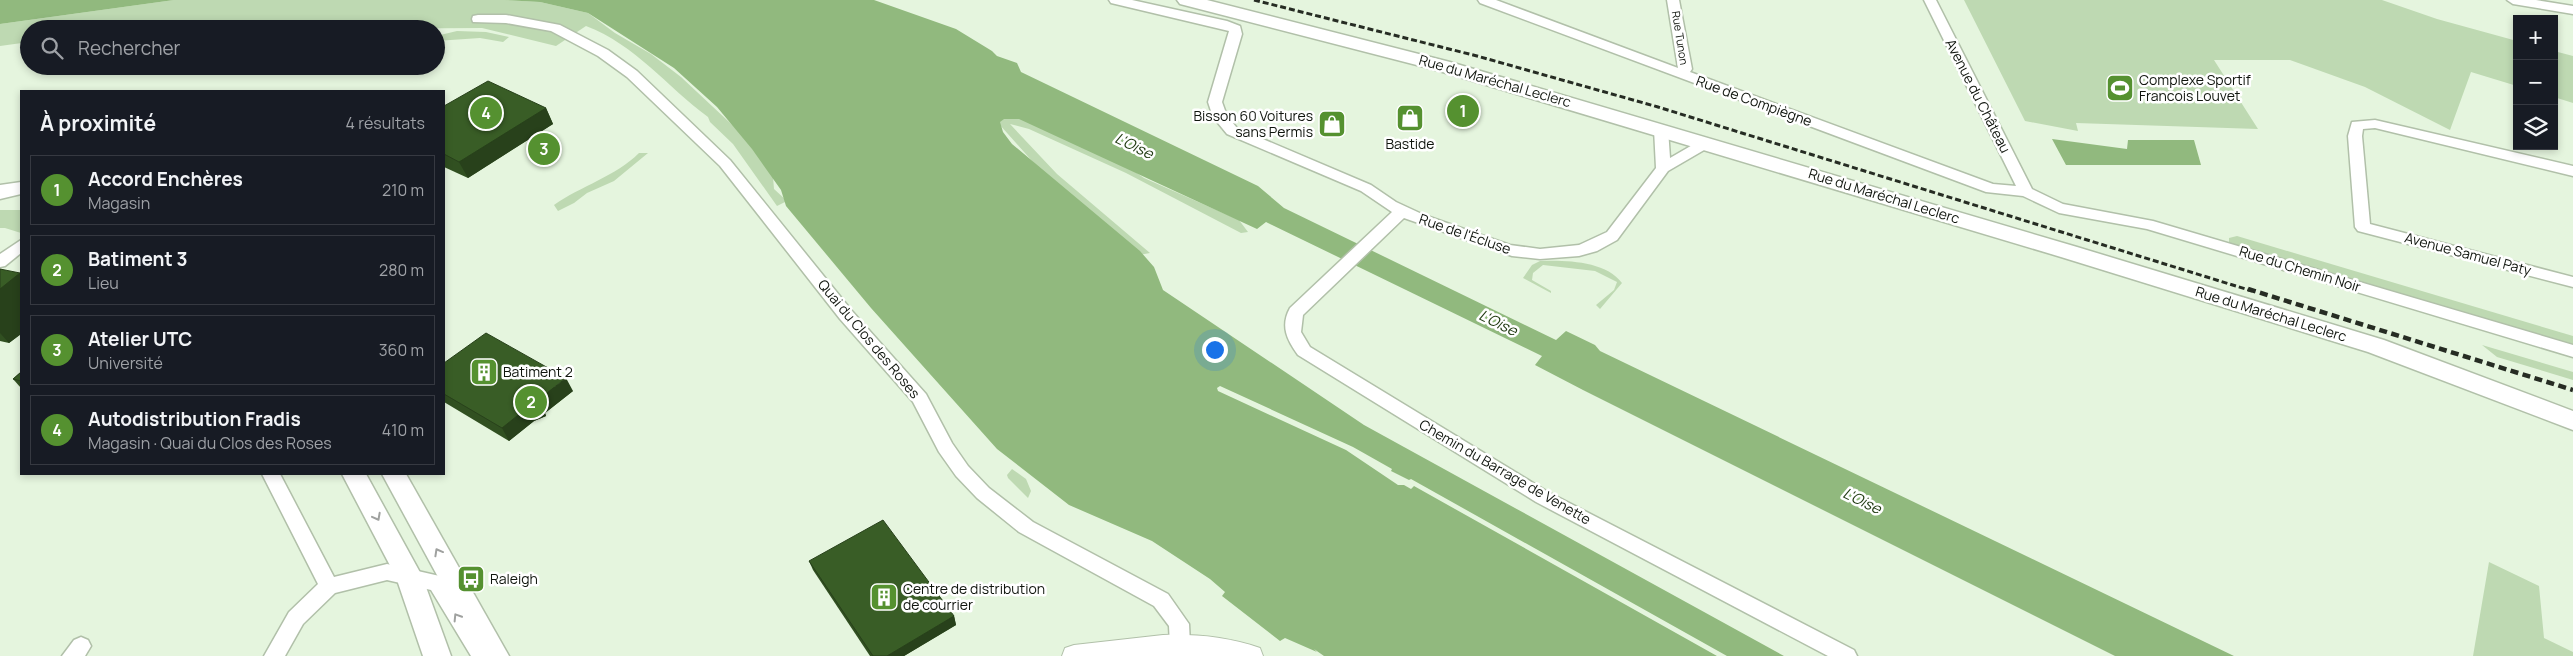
<!DOCTYPE html>
<html lang="fr">
<meta charset="utf-8">
<style>
body{margin:0;font-family:Manrope,sans-serif;background:#242831;color:#f1f3f6}
.controls{position:absolute;right:15px;top:15px;display:grid;overflow:hidden;border-radius:0px;box-shadow:0 2px 8px #0003}
.controls button{width:45px;height:45px;display:grid;place-items:center;padding:0;border:0;border-bottom:1px solid #363941;background:#171b24;color:#f1f3f6;font:25px sans-serif}
.you{position:absolute;left:1214px;top:349px;width:18px;height:18px;margin:-12px;border:4px solid #fff;border-radius:50%;background:#1a73e8;box-shadow:0 0 0 8px #1a73e833}
.badge{display:grid;place-items:center;width:32px;height:32px;border-radius:50%;background:#559130;color:#fff;font-size:16px;font-weight:700}
.pin{position:absolute;translate:-50% -50%;border:2px solid #fff;box-shadow:0 1px 5px #0006}
.list{margin:0;padding:0;list-style:none}
h2{display:flex;justify-content:space-between;align-items:center;height:65px;margin:0;padding:0 20px;font-size:21px}
h2 small{font-size:16px;font-weight:400;color:#9ea1a6}
.list li{display:grid;grid-template-columns:32px 1fr auto;gap:15px;align-items:center;box-sizing:border-box;height:70px;margin:0 10px 10px;padding:0 10px;border:1px solid #363941;border-radius:0px}
.list b{display:block;font-size:19px;white-space:nowrap}
.list p{margin:0;font-size:16px;white-space:nowrap;color:#9ea1a6}
.list em{font-size:16px;font-style:normal;color:#9ea1a6}
.icon{flex:none;width:28px;height:28px;fill:none;stroke:currentColor;stroke-width:2;stroke-linecap:round;stroke-linejoin:round}
.map{position:relative;flex:none;width:2573px;height:656px;overflow:hidden}
.search{position:absolute;background:#171b24;box-shadow:0 2px 8px #0003;left:20px;top:20px;width:425px;height:55px;display:flex;align-items:center;gap:12px;box-sizing:border-box;padding:0 18px;border-radius:28px;color:#9ea1a6;font-size:19px}
.panel{position:absolute;background:#171b24;box-shadow:0 2px 8px #0003;left:20px;top:90px;width:425px;height:385px;border-radius:0px}
.map>svg:first-child{display:block}
</style>
<div class="map">
<svg width="2573" height="656" viewBox="0 0 2573 656">
<rect width="100%" height="100%" fill="#e5f5de"/>
<g fill="#bed9b2">
<path d="M 174,0 L 504,0 L 540,2 L 588,13 L 615,33 L 651,54 L 681,77 L 743,135 L 773,177 L 774,189 L 787,201 L 777,206 L 733,144 L 710,122 L 708,117 C 666,86 636,45 586,26 L 556,46 L 482,28 L 322,29 L 326,23 L 300,29 L 223,29 L 223,27 L 29,29 L 29,42 L 0,46 L 0,24 Z"/>
<polygon points="1964,0 2382,0 2437,19 2517,41 2517,86 2471,72 2450,130 2365,87 2290,60 2214,60 2258,129 2076,123 2078,131 2025,121"/>
<polygon points="457,31 486,32 509,37 503,42 480,38 436,41 436,36"/>
<polygon points="2554,51 2573,56 2573,103 2554,97"/>
<polygon points="1022,117 1128,167 1144,178 1239,220 1248,232 1241,233 1126,173 1029,129 1010,124 1057,174 1150,253 1139,255 1042,172 999,124 1000,119"/>
<path d="M 639,153 L 648,153 L 614,181 L 587,193 L 574,203 L 558,211 L 554,205 C 581,186 616,176 639,153 Z"/>
<polygon points="0,210 21,210 21,233 5,228 0,228"/>
<polygon points="2237,236 2573,336 2573,346 2229,244 2229,238"/>
<path d="M 1540,261 C 1566,260 1606,261 1622,283 L 1600,309 L 1596,305 L 1614,290 L 1617,282 L 1595,271 L 1543,265 L 1533,273 L 1532,280 L 1551,291 L 1551,293 L 1523,278 L 1532,265 Z"/>
<polygon points="2482,345 2573,372 2573,380 2497,357"/>
<polygon points="1012,469 1026,479 1031,491 1028,498 1008,478 1007,475"/>
<polygon points="2489,562 2539,586 2544,638 2573,652 2573,656 2473,656"/>
</g>
<g fill="#91b97e">
<polygon points="0,0 174,0 0,24"/>
<polygon points="504,0 874,0 956,29 992,51 997,56 1017,63 1021,72 1258,186 1284,208 1556,340 1566,331 1595,345 1600,351 2234,656 2115,656 1583,390 1535,365 1542,356 1266,222 1257,229 1019,119 1004,119 1000,122 1003,132 1012,144 1140,251 1154,267 1163,290 1364,425 1784,656 1727,656 1411,479 1409,480 1391,471 1392,469 1353,447 1220,386 1217,388 1218,391 1346,450 1398,485 1404,485 1411,489 1414,486 1717,656 1324,656 1314,649 1317,652 1285,638 1280,641 1222,596 1225,592 1210,579 1152,541 1069,505 997,449 871,308 786,206 781,190 752,149 717,107 674,68 588,13 540,2"/>
<polygon points="2052,139 2127,149 2128,140 2194,140 2201,165 2066,165"/>
</g>
<g fill="none" stroke-linecap="round" stroke-linejoin="round">
<g stroke="#b1c0a9" stroke-width="3">
<g id="minor">
<path d="M 1109,0 L 1132,0 L 1227,21 L 1240,26 L 1242,34 L 1222,102 L 1227,116 L 1237,128 L 1371,185 L 1396,202 L 1424,215 L 1510,245 L 1540,249 L 1579,245 L 1607,232 L 1656,168 L 1654,129 L 1656,126 L 1661,125 L 1668,129 L 1670,158 L 1701,140 L 1711,140 L 1713,143 L 1711,146 L 1668,171 L 1617,240 L 1597,251 L 1579,256 L 1540,259 L 1512,256 L 1404,218 L 1303,315 L 1301,332 L 1310,347 L 1548,492 L 1854,650 L 1857,656 L 1828,656 L 1536,502 L 1298,355 C 1287,340 1280,326 1290,308 L 1392,212 L 1361,191 L 1227,134 L 1213,117 L 1208,102 L 1229,31 L 1111,3 Z"/>
<polygon points="1478,0 1496,0 1678,68 1667,0 1679,0 1692,69 1690,72 1993,184 2016,186 1924,0 1936,0 2032,189 2063,204 2153,221 2573,345 2573,357 2147,229 2059,213 2023,196 1986,192 1480,3"/>
<polygon points="2507,0 2536,0 2573,6 2573,14 2513,4"/>
<polygon points="478,15 506,15 560,25 608,50 637,71 730,160 852,311 926,394 952,443 968,466 989,488 1033,522 1168,594 1189,624 1190,645 1187,651 1180,654 1173,651 1170,645 1169,626 1154,606 1019,532 977,498 956,476 939,452 913,402 840,319 720,166 627,77 598,56 551,31 506,23 473,22 472,19 473,16"/>
<polygon points="2375,120 2573,166 2573,176 2375,128 2363,129 2362,136 2370,224 2573,277 2573,287 2358,231 2355,227 2348,136 2352,122"/>
<polygon points="21,240 21,253 5,266 0,267 0,254"/>
<polygon points="262,474 280,474 334,577 387,564 444,577 488,648 492,650 495,656 471,656 431,590 387,580 335,593 303,624 285,656 264,656 289,612 318,584"/>
<polygon points="81,637 88,640 91,646 85,656 62,656 74,640"/>
</g>
</g>
<g stroke="#b1c0a9" stroke-width="2">
<path id="tertiary" d="M 1163,635 C 1197,634 1228,637 1260,648 L 1263,656 L 1062,656 L 1065,648 L 1074,645 Z"/>
</g>
<g stroke="#b1c0a9" stroke-width="3">
<g id="secondary">
<polygon points="1177,0 1207,0 1450,62 2077,247 2384,340 2573,411 2573,430 2368,352 2061,257 1436,70 1180,4"/>
<polygon points="21,182 21,194 0,199 0,185"/>
<polygon points="342,474 366,474 422,576 451,656 423,656 396,577"/>
<polygon points="382,474 406,474 509,656 481,656"/>
</g>
</g>
<use href="#minor" fill="#fff" fill-rule="evenodd"/>
<use href="#tertiary" fill="#fff" fill-rule="evenodd"/>
<use href="#secondary" fill="#fff" fill-rule="evenodd"/>
<polyline stroke="#262c23" stroke-width="3" stroke-dasharray="6 3" stroke-linecap="butt" points="1254,0 1477,56 1658,107 2252,291"/>
<polyline stroke="#262c23" stroke-width="4.5" stroke-dasharray="8 4.5" stroke-linecap="butt" points="2248,289 2573,390"/>
</g>
<g fill="#315021">
<polygon points="444,106 546,108 553,124 468,178 444,167"/>
<polygon points="0,269 21,275 21,334 9,343 0,341"/>
<polygon points="444,363 573,391 545,413 546,416 534,421 509,441 444,402"/>
<polygon points="21,372 21,388 13,379"/>
<polygon points="809,561 954,616 956,625 904,656 870,656 813,570"/>
</g>
<g fill="#28411b">
<polygon points="546,108 553,124 468,178 459,162"/>
<polygon points="20,273 21,275 21,334 9,343 0,333 0,289"/>
<polygon points="566,378 573,391 545,413 546,416 534,421 509,441 502,428"/>
<polygon points="954,616 956,625 904,656 887,656"/>
</g>
<g fill="#395d26" stroke="#28411b">
<polygon points="488,81 546,108 459,162 444,154 444,106"/>
<polygon points="0,269 20,273 0,289"/>
<polygon points="486,333 566,378 538,400 539,404 527,408 502,428 444,394 444,363"/>
<polygon points="21,372 21,381 13,379"/>
<polygon points="883,520 954,616 887,656 873,656 809,561"/>
</g>
<defs><path id="oneway-chevron" d="M-2-3.5L2.5 0L-2 3.5" fill="none" stroke-width="1.6" stroke-linecap="round" stroke-linejoin="round" transform="scale(1.25)"/></defs>
<g stroke="#9fa19f">
<use href="#oneway-chevron" transform="translate(377 517) rotate(62)"/>
<use href="#oneway-chevron" transform="translate(438 552) rotate(-119)"/>
<use href="#oneway-chevron" transform="translate(457 617) rotate(-122)"/>
</g>
<defs>
<g id="stadium-square" transform="scale(1.4375)"><rect x="-9" y="-9" width="18" height="18" rx="4" fill="#559130" stroke="#fff"/><path d="M0-5a6.5 5 0 1 0 0 10a6.5 5 0 1 0 0-10ZM-3.5-1.8h7v3.6h-7Z" fill="#fff"/></g>
<g id="shop-square" transform="scale(1.4375)"><rect x="-9" y="-9" width="18" height="18" rx="4" fill="#559130" stroke="#fff"/><path d="M-5-2.5h2.3a2.7 3.5 0 0 1 5.4 0H5L5.5 6h-11ZM-1.5-2.5h3a1.5 2.3 0 0 0-3 0Z" fill="#fff"/></g>
<g id="building-square" transform="scale(1.4375)"><rect x="-9" y="-9" width="18" height="18" rx="4" fill="#559130" stroke="#fff"/><path d="M-4-6H4V6H1V3H-1V6H-4ZM-2.5-4.3h1.7v1.8h-1.7ZM.8-4.3h1.7v1.8H.8ZM-2.5-1h1.7V.8h-1.7ZM.8-1h1.7V.8H.8Z" fill="#fff"/></g>
<g id="bus-square" transform="scale(1.4375)"><rect x="-9" y="-9" width="18" height="18" rx="4" fill="#559130" stroke="#fff"/><path d="M-5-6H5V4H4V6H2V4H-2V6H-4V4H-5ZM-3.5-4V0h7V-4ZM-3.5 1.2v1.5H-2V1.2ZM2 1.2v1.5H3.5V1.2Z" fill="#fff"/></g>
</defs>
<g fill-rule="evenodd">
<use href="#stadium-square" x="2120" y="88"/>
<use href="#shop-square" x="1410" y="118"/>
<use href="#shop-square" x="1332" y="124"/>
<use href="#building-square" x="484" y="372"/>
<use href="#bus-square" x="471" y="579"/>
<use href="#building-square" x="884" y="597"/>
</g>
<g text-anchor="middle" stroke-width="5" stroke-linejoin="round" paint-order="stroke">
<g font-size="11" fill="#10150e" stroke="#fff">
<text transform="translate(1680 38) rotate(81)" y="4">Rue Tunon</text>
</g>
<g font-size="14" fill="#10150e" stroke="#fff" text-anchor="start">
<text x="2139" y="85">Complexe Sportif<tspan x="2139" dy="16">Francois Louvet</tspan></text>
<text x="1313" y="121" text-anchor="end">Bisson 60 Voitures<tspan x="1313" dy="16">sans Permis</tspan></text>
<text x="1410" y="149" text-anchor="middle">Bastide</text>
<text x="503" y="377">Batiment 2</text>
<text x="490" y="584">Raleigh</text>
<text x="903" y="594">Centre de distribution<tspan x="903" dy="16">de courrier</tspan></text>
</g>
<g font-size="14" fill="#10150e" stroke="#fff">
<text transform="translate(1495 81) rotate(16)" y="5">Rue du Maréchal Leclerc</text>
<text transform="translate(1978 96) rotate(63)" y="5">Avenue du Château</text>
<text transform="translate(1754 101) rotate(20)" y="5">Rue de Compiègne</text>
<text transform="translate(1884 196) rotate(17)" y="5">Rue du Maréchal Leclerc</text>
<text transform="translate(1465 234) rotate(19)" y="5">Rue de l'Écluse</text>
<text transform="translate(2468 254) rotate(15)" y="5">Avenue Samuel Paty</text>
<text transform="translate(2300 269) rotate(17)" y="5">Rue du Chemin Noir</text>
<text transform="translate(2271 314) rotate(17)" y="5">Rue du Maréchal Leclerc</text>
<text transform="translate(869 339) rotate(50)" y="5">Quai du Clos des Roses</text>
<text transform="translate(1505 472) rotate(30)" y="5">Chemin du Barrage de Venette</text>
</g>
<g font-size="15" font-style="italic" fill="#1e380f" stroke="#fff">
<text transform="translate(1134 146) rotate(26)" y="5">L'Oise</text>
<text transform="translate(1498 323) rotate(26)" y="5">L'Oise</text>
<text transform="translate(1862 501) rotate(26)" y="5">L'Oise</text>
</g>
</g>
</svg>
<div class="controls">
<button>+</button>
<button>−</button>
<button><svg class="icon" aria-label="layers" viewBox="0 0 24 24"><path d="M12 4l9 5-9 5-9-5zM3 14l9 5 9-5"/></svg></button>
</div>
<div class="you"></div>
<div class="pin badge" style="left:1463px;top:111px">1</div>
<div class="pin badge" style="left:531px;top:402px">2</div>
<div class="pin badge" style="left:544px;top:149px">3</div>
<div class="pin badge" style="left:486px;top:113px">4</div>
<div class="search"><svg class="icon" aria-label="search" viewBox="0 0 24 24"><circle cx="10" cy="10" r="6"/><path d="M15 15l6 6"/></svg>Rechercher</div>
<section class="panel">
<h2>À proximité<small>4 résultats</small></h2>
<ul class="list">
<li><span class="badge">1</span><div><b>Accord Enchères</b><p>Magasin</p></div><em>210 m</em></li>
<li><span class="badge">2</span><div><b>Batiment 3</b><p>Lieu</p></div><em>280 m</em></li>
<li><span class="badge">3</span><div><b>Atelier UTC</b><p>Université</p></div><em>360 m</em></li>
<li><span class="badge">4</span><div><b>Autodistribution Fradis</b><p>Magasin · Quai du Clos des Roses</p></div><em>410 m</em></li>
</ul>
</section>
</div>
